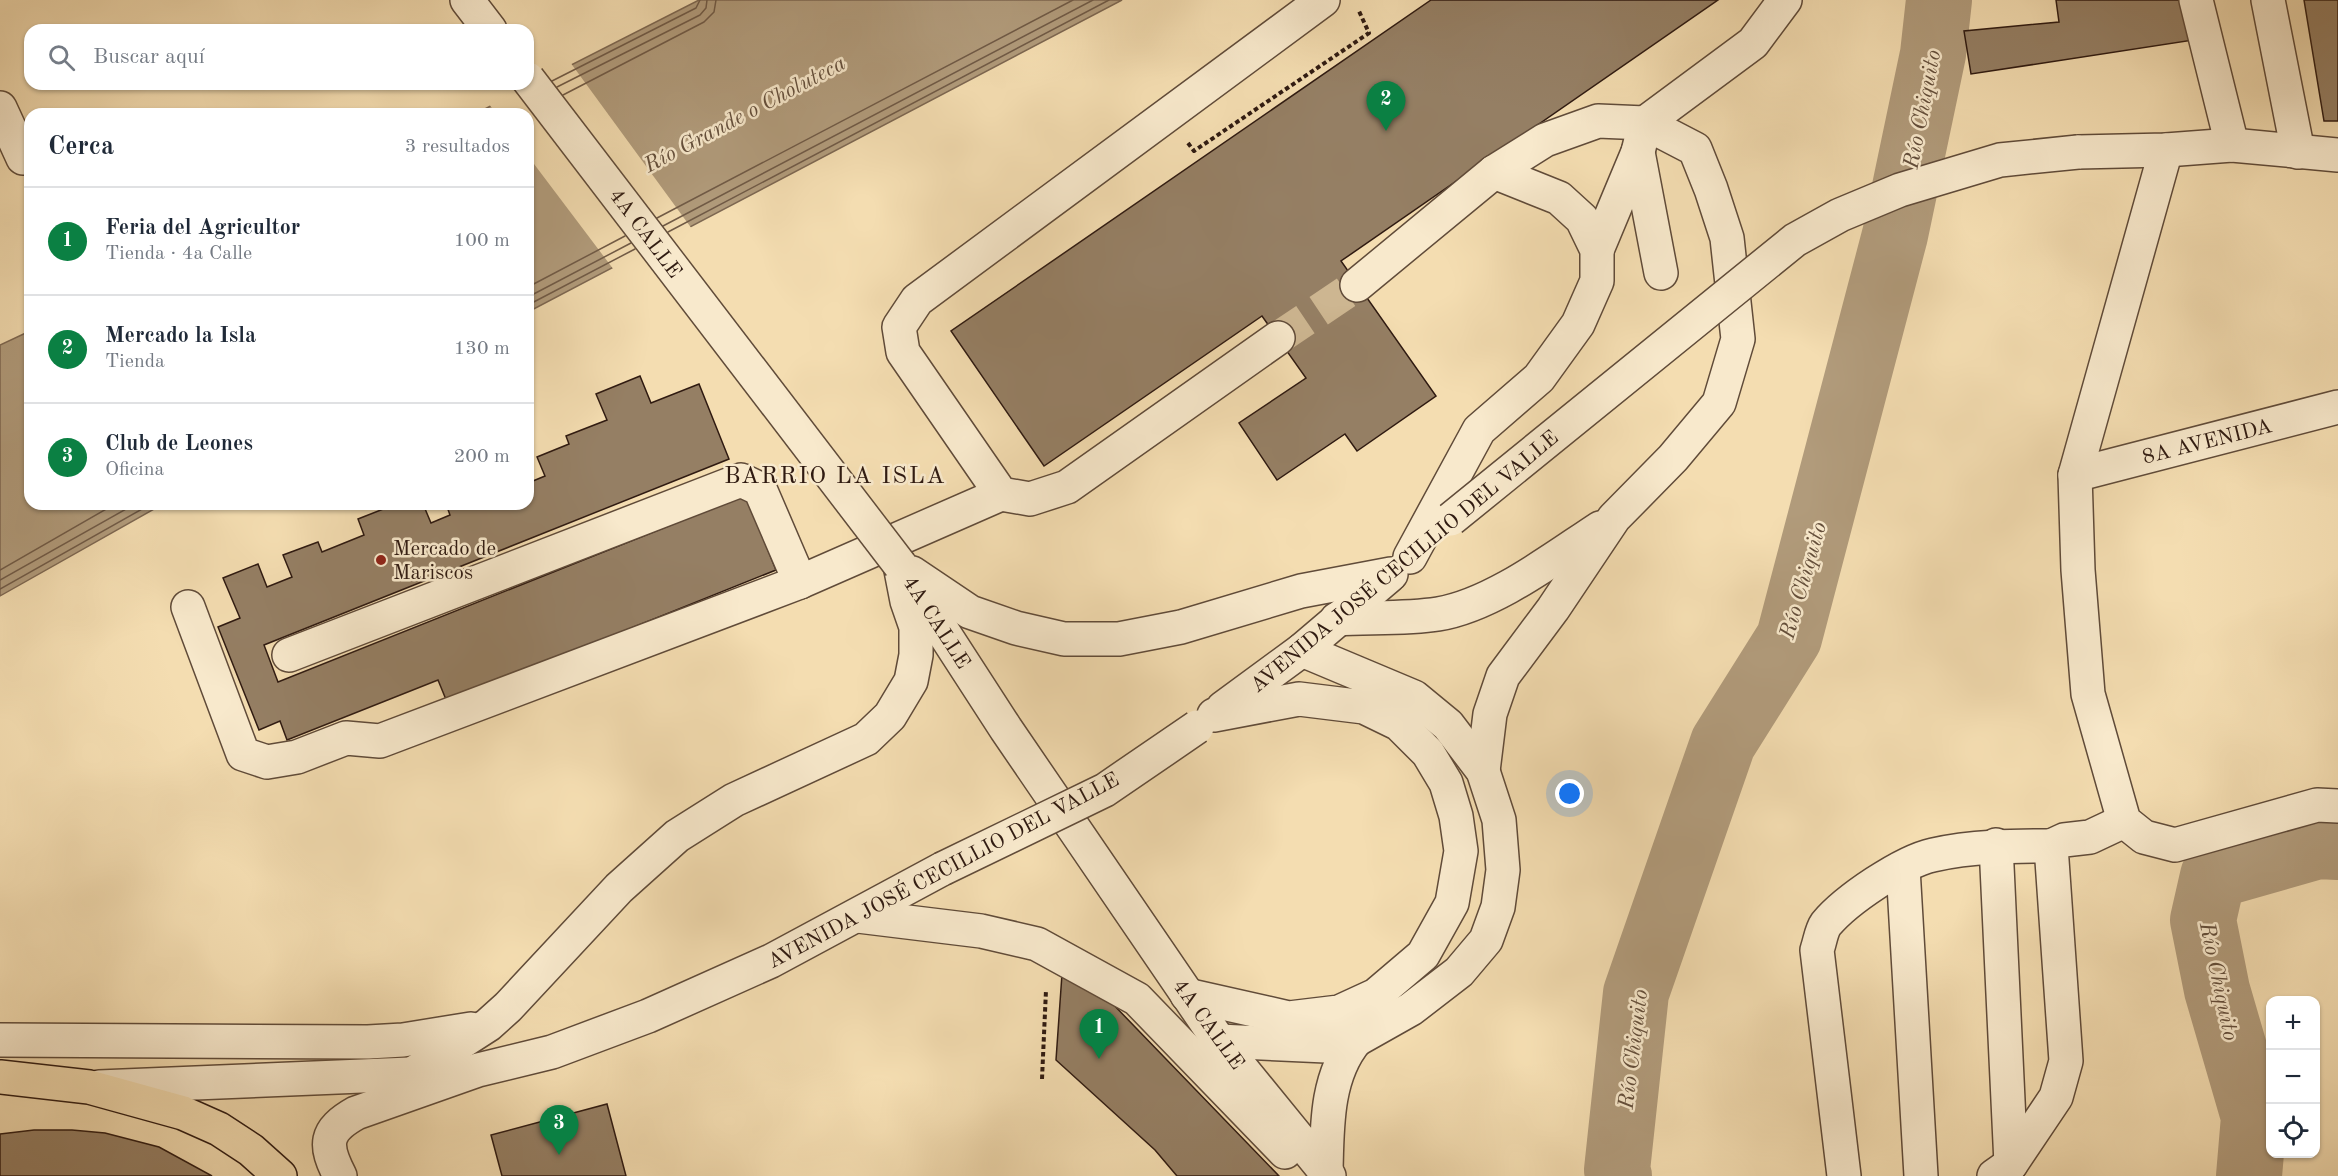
<!DOCTYPE html>
<html lang="es">
<meta charset="utf-8">
<style>
body{margin:0;font-family:"Old Standard TT",serif;background:#f2f2f3;color:#1f2937}
.controls{position:absolute;right:18px;bottom:18px;display:grid;overflow:hidden;border-radius:12px;box-shadow:0 2px 4px #0004}
.controls button{width:54px;height:54px;display:grid;place-items:center;padding:0;border:0;border-bottom:2px solid #e0e1e3;background:#fff;color:#1f2937;font:30px sans-serif}
.you{position:absolute;left:1570px;top:794px;width:21px;height:21px;margin:-15px;border:4px solid #fff;border-radius:50%;background:#1a73e8;box-shadow:0 0 0 9px #1a73e833}
.badge{display:grid;place-items:center;width:39px;height:39px;border-radius:50%;background:#0b8043;color:#fff;font-size:20px;font-weight:700}
.pin{position:absolute;translate:-50% -50px;filter:drop-shadow(0 2px 3px #0008)}
.pin::after{content:'';position:absolute;top:32px;width:21px;height:18px;background:inherit;clip-path:polygon(0 0,100% 0,50% 100%)}
.list{margin:0;padding:0;list-style:none}
h2{display:flex;justify-content:space-between;align-items:center;height:78px;margin:0;padding:0 24px;font-size:26px}
h2 small{font-size:20px;font-weight:400;color:#747a83}
.list li{display:grid;grid-template-columns:39px 1fr auto;gap:18px;align-items:center;box-sizing:border-box;height:108px;padding:0 24px;border-top:2px solid #e0e1e3}
.list b{display:block;font-size:22px;white-space:nowrap}
.list p{margin:0;font-size:20px;white-space:nowrap;color:#747a83}
.list em{font-size:20px;font-style:normal;color:#747a83}
.icon{flex:none;width:33px;height:33px;fill:none;stroke:currentColor;stroke-width:2;stroke-linecap:round;stroke-linejoin:round}
.map{position:relative;flex:none;width:2338px;height:1176px;overflow:hidden}
.search{position:absolute;background:#fff;box-shadow:0 2px 4px #0004;left:24px;top:24px;width:510px;height:66px;display:flex;align-items:center;gap:15px;box-sizing:border-box;padding:0 21px;border-radius:18px;color:#747a83;font-size:22px}
.panel{position:absolute;background:#fff;box-shadow:0 2px 4px #0004;left:24px;top:108px;width:510px;height:402px;border-radius:18px}
.map>svg:first-child{display:block}
</style>
<div class="map">
<svg width="2338" height="1176" viewBox="0 0 2338 1176">
<rect width="100%" height="100%" fill="#f4ddb1"/>
<filter id="stains"><feTurbulence type="fractalNoise" baseFrequency=".00333" numOctaves="4"/><feColorMatrix values="0 0 0 0 .2 0 0 0 0 .09 0 0 0 0 .02 0 0 0 .5 -.17"/></filter>
<radialGradient id="worn" r=".72"><stop offset=".6" stop-color="#630" stop-opacity="0"/><stop offset="1" stop-color="#630" stop-opacity=".3"/></radialGradient>
<g fill="#b19b7b" stroke="#7d6751" stroke-width="1.5">
<polygon points="699,0 1122,0 528,312 528,114 475,114"/>
<polygon points="30,331 30,504 163,504 0,596 0,345"/>
</g>
<polygon fill="#f4ddb1" points="570,62 692,229 614,270 528,156 528,114 496,114 489,104"/>
<g fill="none" stroke-linecap="round" stroke-linejoin="round">
<g stroke="#705a46" stroke-width="1.5">
<polyline points="552,81 696,8 700,0"/>
<polyline points="557,87 700,15 706,8 707,0"/>
<polyline points="563,95 704,22 714,12 716,0"/>
<polyline points="657,218 1073,0"/>
<polyline points="663,226 1093,0"/>
<polyline points="668,232 1109,0"/>
<polyline points="528,287 625,236"/>
<polyline points="528,297 631,243"/>
<polyline points="528,305 635,249"/>
<polyline points="0,570 115,504"/>
<polyline points="0,580 135,504"/>
<polyline points="0,589 151,504"/>
</g>
<g stroke="#b19b7b" stroke-width="66">
<polyline points="1619,1176 1617,1170 1636,993 1723,743 1789,638 1895,235 1933,54 1939,0"/>
<polyline points="2249,1176 2254,1117 2217,990 2203,920 2213,876 2318,846 2338,847"/>
</g>
</g>
<g fill="#957f64" stroke="#2f1a11" stroke-width="1.5">
<polygon points="1431,0 1718,0 1341,261 1436,396 1357,451 1345,434 1277,480 1239,423 1306,378 1262,316 1044,466 951,331"/>
<polygon points="2056,0 2180,0 2200,39 1971,74 1964,31 2059,22"/>
<polygon points="2304,0 2338,0 2338,121 2324,121"/>
<polygon points="640,376 651,403 699,384 729,459 264,645 278,682 746,495 776,570 447,702 438,680 287,740 280,721 259,730 218,627 240,618 223,578 258,564 267,587 292,577 283,555 318,542 322,552 364,535 358,519 396,504 423,504 431,523 450,515 446,504 528,504 528,483 545,476 537,457 569,444 566,436 607,420 596,394"/>
<polygon points="1062,974 1108,999 1279,1176 1177,1176 1155,1150 1056,1060"/>
<polygon points="607,1104 626,1176 502,1176 491,1135"/>
<polygon points="34,1130 72,1130 105,1133 159,1147 212,1176 0,1176 0,1134"/>
</g>
<g fill="none" stroke-linecap="round" stroke-linejoin="round">
<polyline stroke="#cdb691" stroke-width="33" stroke-dasharray="33 16" stroke-linecap="butt" points="1278,338 1357,285"/>
<g stroke="#604b39" stroke-width="36">
<g id="minor">
<polyline points="467,0 490,30"/>
<polyline points="2196,0 2232,145"/>
<polyline points="2268,0 2298,152"/>
<polyline points="0,108 23,158"/>
<polyline points="2166,150 2075,475 2078,570 2088,694 2124,821 2144,837 2175,845 2317,805 2338,806"/>
<polyline points="1638,152 1661,273"/>
<polyline points="2078,152 2166,150 2232,145 2338,155"/>
<polyline points="1597,250 1638,152 1645,123 1753,43 1785,0"/>
<polyline points="1357,285 1494,172 1545,140 1598,121 1645,123 1695,149 1711,189 1727,238 1738,339 1719,403 1673,458 1614,518 1553,609 1503,676 1490,714 1483,771"/>
<polyline points="1278,338 1067,487 1030,499 1001,494 903,352 899,327 917,300 1323,0"/>
<polyline points="2075,475 2338,407"/>
<polyline points="1410,557 1479,430 1539,378 1578,324 1597,281 1597,250 1582,219 1559,198 1494,172"/>
<polyline points="912,573 970,612 1016,628 1064,639 1119,639 1181,627 1301,591 1391,574"/>
<polyline points="916,590 1006,729 1219,1041 1329,1176"/>
<polyline points="188,607 243,754 267,762 297,757 346,738 380,741 800,582 1001,494"/>
<path d="M 1337,619 C 1370,617 1406,619 1438,614 C 1493,605 1554,558 1600,528"/>
<polyline points="289,655 741,480 760,489 800,582"/>
<polyline points="1223,708 1302,650 1389,576"/>
<polyline points="1996,845 2011,1164"/>
<polyline points="1903,868 1921,1176"/>
<polyline points="858,916 981,931 1037,944 1137,999 1285,1152"/>
<polyline points="1187,995 1289,1018 1339,1012 1376,995 1423,955 1452,903 1461,851 1456,816 1446,783 1428,753 1399,724 1364,707 1299,699 1214,715"/>
<polyline points="0,1040 368,1042 403,1040 471,1029"/>
<polyline points="1219,1041 1326,1046 1356,1040 1411,1009 1459,972 1486,940 1498,907 1503,870 1499,820 1483,771 1448,725 1414,697 1302,650"/>
<polyline points="412,1074 488,1025 508,1007 619,888 677,836 734,800 866,739 890,716 911,681 916,655 916,627 907,601 900,565"/>
<polyline points="99,1087 434,1073"/>
<path d="M 1326,1172 C 1327,1127 1326,1076 1356,1040"/>
<path d="M 340,1176 C 324,1145 324,1131 356,1113 L 478,1070 L 552,1052 L 648,1016 L 771,961 L 942,869"/>
<path d="M 1844,1176 L 1817,950 C 1820,942 1821,931 1826,924 C 1846,900 1902,862 1933,855 C 1972,846 2012,846 2051,846"/>
<polyline points="1994,1176 2011,1164 2056,1097 2066,1061 2051,846 2064,840 2090,837 2124,821"/>
</g>
</g>
<g stroke="#2f1a11" stroke-width="36">
<polyline id="major" points="0,1077 89,1087 183,1113 219,1129 251,1150 280,1176"/>
</g>
<g stroke="#2f1a11" stroke-width="4" stroke-dasharray="4.5 3" stroke-linecap="butt">
<polyline points="1188,143 1194,151 1369,33 1358,9"/>
<polyline points="1042,1079 1046,990"/>
</g>
<use href="#minor" stroke="#f8e9cc" stroke-width="33"/>
<use href="#major" stroke="#f4ddb1" stroke-width="33"/>
<g stroke="#604b39" stroke-width="36" stroke-linecap="butt">
<g id="minor-bridge">
<polyline points="528,79 900,565"/>
<polyline points="1451,519 1795,240 1840,215 1900,190 2000,160 2078,152"/>
<polyline points="942,869 1105,790 1197,727"/>
</g>
</g>
<use href="#minor-bridge" stroke="#f8e9cc" stroke-width="33"/>
</g>
<circle fill="#8f2418" stroke="#f8e9cc" stroke-width="2" cx="381" cy="560" r="6"/>
<g text-anchor="middle" stroke-width="5" stroke-linejoin="round" paint-order="stroke">
<g font-size="21" fill="#2f1a11" stroke="#f8e9cc">
<text transform="translate(646 233) rotate(53)" y="7">4A CALLE</text>
<text transform="translate(2207 441) rotate(-14)" y="7">8A AVENIDA</text>
<text transform="translate(1404 561) rotate(-40)" y="7">AVENIDA JOSÉ CECILLIO DEL VALLE</text>
<text transform="translate(937 622) rotate(57)" y="7">4A CALLE</text>
<text transform="translate(943 870) rotate(-28)" y="7">AVENIDA JOSÉ CECILLIO DEL VALLE</text>
<text transform="translate(1209 1024) rotate(54)" y="7">4A CALLE</text>
</g>
<g font-size="21" fill="#2f1a11" stroke="#f8e9cc" text-anchor="start">
<text x="393" y="555">Mercado de<tspan x="393" dy="24">Mariscos</tspan></text>
</g>
<g font-size="22" font-style="italic" fill="#634e3b" stroke="#f8e9cc">
<text transform="translate(1921 109) rotate(-79)" y="8">Río Chiquito</text>
<text transform="translate(744 113) rotate(-28)" y="8">Río Grande o Choluteca</text>
<text transform="translate(1802 580) rotate(-74)" y="8">Río Chiquito</text>
<text transform="translate(2220 981) rotate(78)" y="8">Río Chiquito</text>
<text transform="translate(1632 1049) rotate(-83)" y="8">Río Chiquito</text>
</g>
<g font-size="24" letter-spacing="1.5" fill="#2f1a11" stroke="#f8e9cc">
<text x="835" y="483">BARRIO LA ISLA</text>
</g>
</g>
<rect width="100%" height="100%" filter="url(#stains)"/>
<rect width="100%" height="100%" fill="url(#worn)"/>
</svg>
<div class="controls">
<button>+</button>
<button>−</button>
<button><svg class="icon" aria-label="locate" viewBox="0 0 24 24"><circle cx="12" cy="12" r="6"/><path d="M12 2v4M12 18v4M2 12h4M18 12h4"/></svg></button>
</div>
<div class="you"></div>
<div class="pin badge" style="left:1099px;top:1059px">1</div>
<div class="pin badge" style="left:1386px;top:131px">2</div>
<div class="pin badge" style="left:559px;top:1155px">3</div>
<div class="search"><svg class="icon" aria-label="search" viewBox="0 0 24 24"><circle cx="10" cy="10" r="6"/><path d="M15 15l6 6"/></svg>Buscar aquí</div>
<section class="panel">
<h2>Cerca<small>3 resultados</small></h2>
<ul class="list">
<li><span class="badge">1</span><div><b>Feria del Agricultor</b><p>Tienda · 4a Calle</p></div><em>100 m</em></li>
<li><span class="badge">2</span><div><b>Mercado la Isla</b><p>Tienda</p></div><em>130 m</em></li>
<li><span class="badge">3</span><div><b>Club de Leones</b><p>Oficina</p></div><em>200 m</em></li>
</ul>
</section>
</div>
